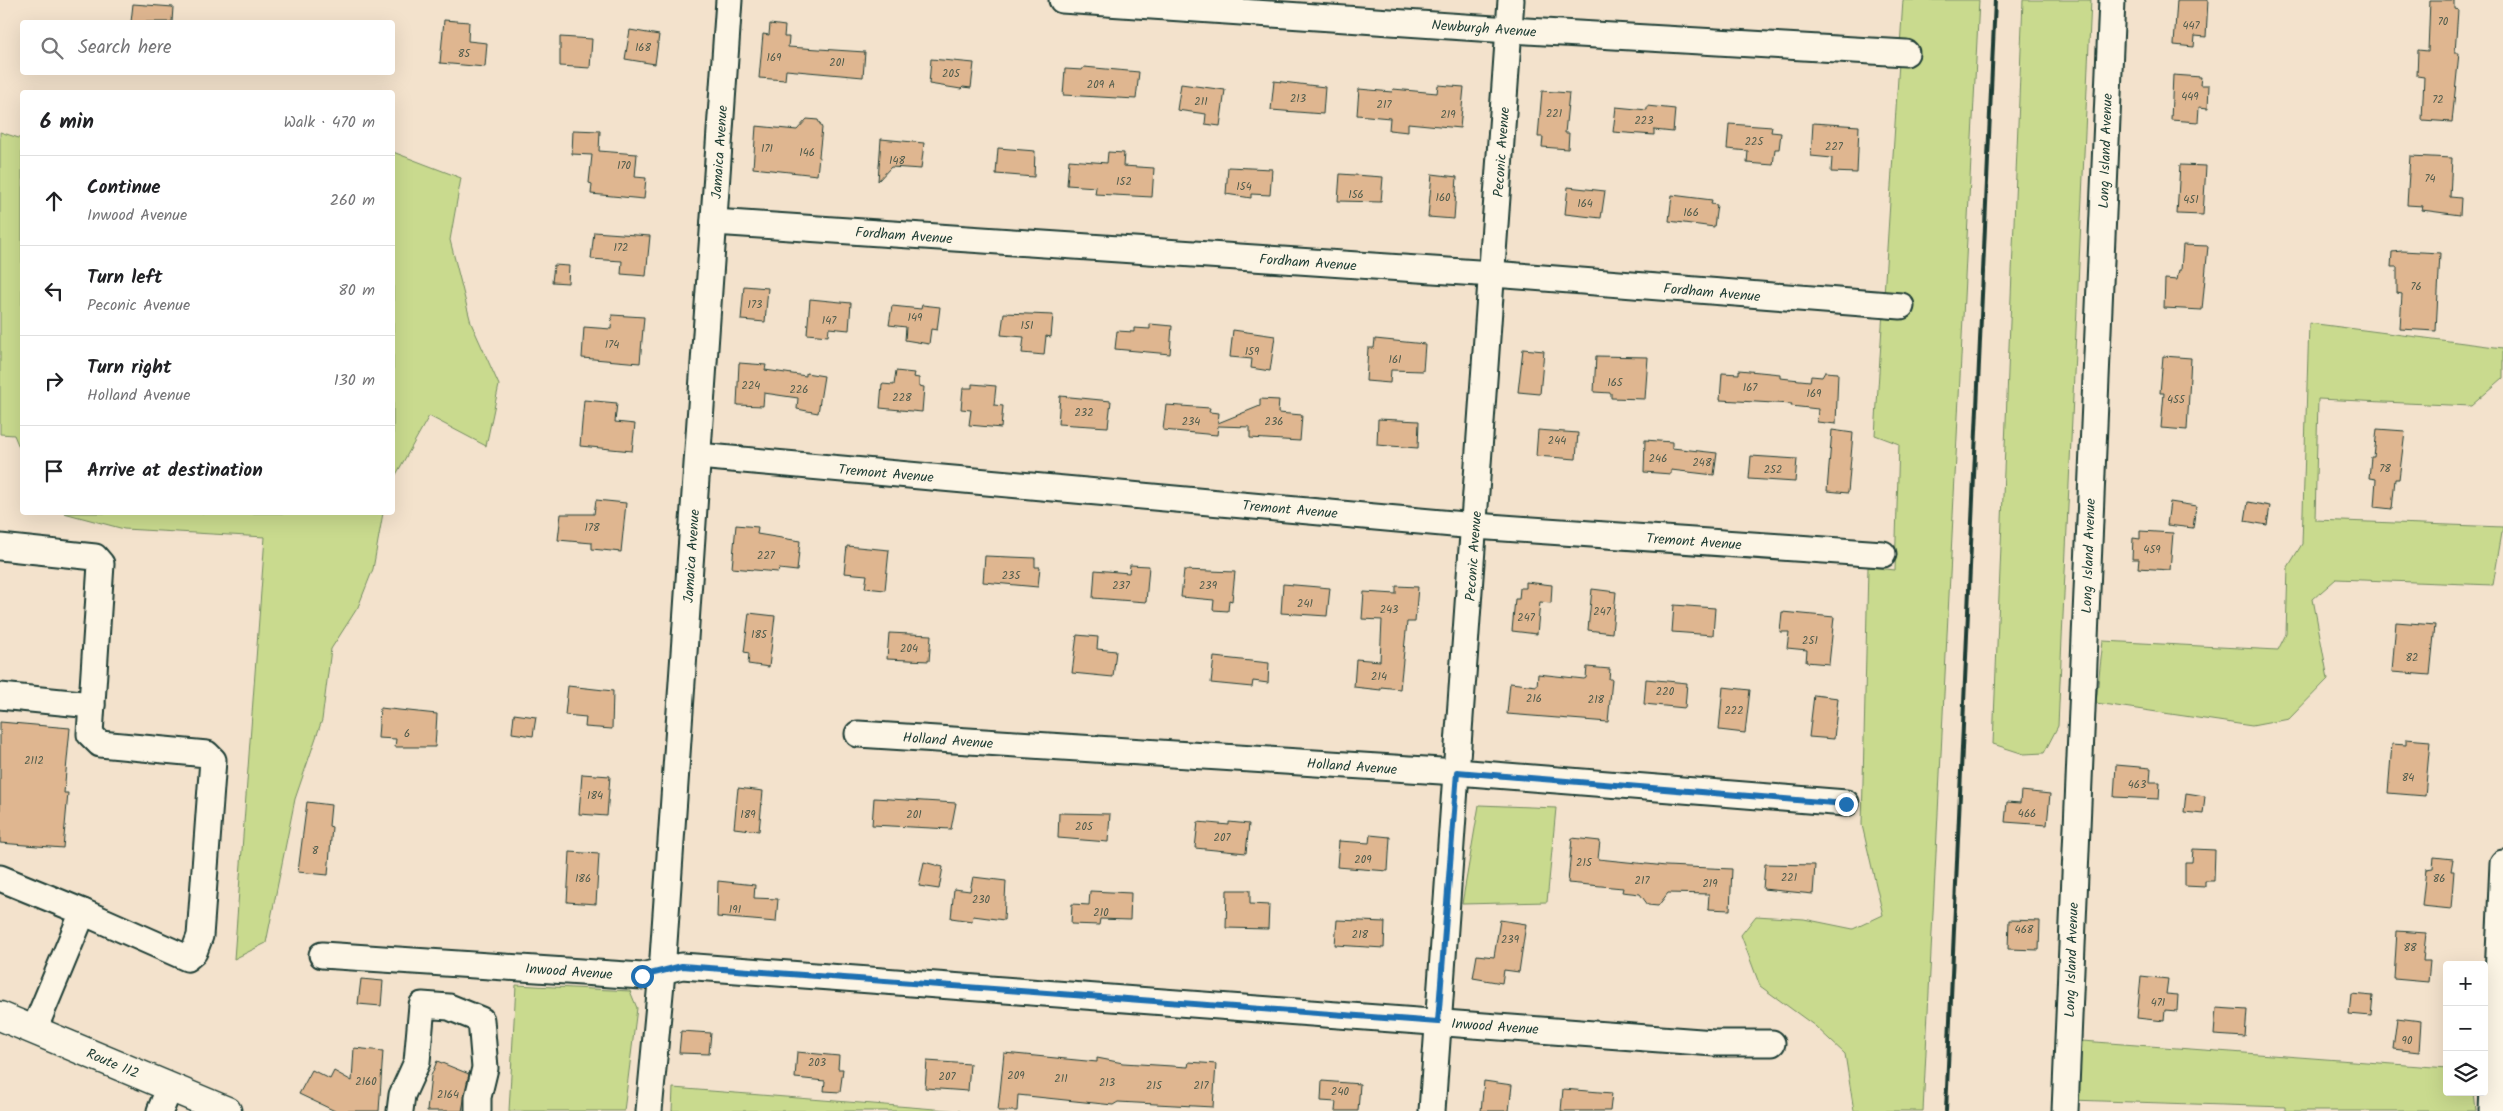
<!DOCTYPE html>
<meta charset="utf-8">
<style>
body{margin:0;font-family:Kalam,sans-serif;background:#f2f2f2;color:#202124}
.controls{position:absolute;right:15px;bottom:15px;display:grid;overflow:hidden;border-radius:5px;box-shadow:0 5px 20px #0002}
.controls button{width:45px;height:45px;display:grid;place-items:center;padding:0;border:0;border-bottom:1px solid #e0e0e0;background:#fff;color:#202124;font:25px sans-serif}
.stop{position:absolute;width:15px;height:15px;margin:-11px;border:4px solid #1f6fb2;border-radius:50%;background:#fff}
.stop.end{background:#1f6fb2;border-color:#fff;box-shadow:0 1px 5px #0008}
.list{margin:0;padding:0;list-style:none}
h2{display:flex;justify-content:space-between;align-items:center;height:65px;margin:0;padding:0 20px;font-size:21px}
h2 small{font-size:16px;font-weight:400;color:#757577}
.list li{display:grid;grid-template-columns:32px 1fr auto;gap:15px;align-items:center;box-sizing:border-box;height:90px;padding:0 20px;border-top:1px solid #e0e0e0}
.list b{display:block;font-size:19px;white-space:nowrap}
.list p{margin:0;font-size:16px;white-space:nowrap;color:#757577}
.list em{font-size:16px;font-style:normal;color:#757577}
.icon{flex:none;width:28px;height:28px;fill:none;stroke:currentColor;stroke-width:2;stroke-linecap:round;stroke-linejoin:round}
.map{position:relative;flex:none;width:2503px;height:1111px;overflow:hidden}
.search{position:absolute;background:#fff;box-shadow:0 5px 20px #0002;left:20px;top:20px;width:375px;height:55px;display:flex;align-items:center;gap:12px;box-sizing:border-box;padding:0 18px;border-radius:5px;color:#757577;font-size:19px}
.panel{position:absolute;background:#fff;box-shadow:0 5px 20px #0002;left:20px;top:90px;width:375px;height:425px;border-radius:5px}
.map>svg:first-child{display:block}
</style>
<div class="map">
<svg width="2503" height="1111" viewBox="0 0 2503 1111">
<rect width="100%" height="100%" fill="#f3e2cc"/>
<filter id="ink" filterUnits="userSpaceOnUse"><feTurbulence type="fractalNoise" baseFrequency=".02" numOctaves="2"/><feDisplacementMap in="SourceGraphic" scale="10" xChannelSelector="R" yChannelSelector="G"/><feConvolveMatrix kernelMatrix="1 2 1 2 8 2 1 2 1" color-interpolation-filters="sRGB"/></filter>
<g filter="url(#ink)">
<g fill="#c9da8e" stroke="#748c61">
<polygon points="1903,0 1979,0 1923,1111 1854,1111 1845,1054 1815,1026 1760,986 1741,935 1756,916 1804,919 1853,929 1883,915 1862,825 1868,567 1895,570 1899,444 1875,435"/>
<polygon points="2023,0 2091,0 2058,726 2044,753 2024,754 1993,744"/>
<polygon points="0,132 22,139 22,454 14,435 0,434"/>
<polygon points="393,152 461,178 450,240 471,323 499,385 486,446 429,416 393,480"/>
<polygon points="2309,323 2503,348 2503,378 2471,406 2318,399 2315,520 2503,527 2493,585 2336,579 2313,599 2328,679 2289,719 2252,726 2096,703 2103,641 2278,650 2286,634 2288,567 2302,544"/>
<polygon points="64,513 383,513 373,569 358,607 331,649 322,720 295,799 266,943 234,959 265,537 124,529"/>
<polygon points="1479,805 1556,808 1547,902 1462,904"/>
<polygon points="516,985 630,991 637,1008 624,1111 509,1111"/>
<polygon points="2082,1041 2447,1068 2447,1092 2474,1092 2476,1111 2285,1111 2285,1107 2071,1100"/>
<polygon points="673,1088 960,1111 672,1111"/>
</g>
<g fill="#dfb690" stroke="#1f3d34">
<polygon points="2177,0 2208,0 2206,37 2195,36 2194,47 2174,45"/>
<polygon points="2430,0 2454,0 2454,9 2458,10 2455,53 2459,53 2452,122 2422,120 2424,77 2417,76 2418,50 2428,51"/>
<polygon points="133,4 173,7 172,22 131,22"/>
<polygon points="444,20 469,22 468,41 487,43 485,67 440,63"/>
<polygon points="770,24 785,26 784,37 789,37 788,47 865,52 863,77 786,70 785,80 759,78 763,34 769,35"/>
<polygon points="630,30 659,35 655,64 625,59"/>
<polygon points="560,37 592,39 590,68 560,66"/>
<polygon points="931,59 974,63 971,88 963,87 961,89 929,84"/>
<polygon points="1084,67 1139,72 1136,99 1063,95 1065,69 1082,70"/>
<polygon points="2173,75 2201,77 2200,85 2209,85 2208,108 2199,107 2198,122 2171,120"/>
<polygon points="1274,81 1325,87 1323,114 1271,110"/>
<polygon points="1181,84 1225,90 1220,126 1205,124 1206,114 1177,110"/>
<polygon points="1438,85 1464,87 1460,128 1408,123 1408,132 1389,130 1390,118 1357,115 1359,89 1392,92 1393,89 1437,93"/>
<polygon points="1542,91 1569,93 1565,133 1569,133 1568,149 1542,147 1543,137 1538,137"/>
<polygon points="1647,106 1675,109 1673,132 1654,130 1654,135 1613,132 1616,107 1647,110"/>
<polygon points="807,119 818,120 822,128 817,175 753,168 756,126 797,130"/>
<polygon points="1813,123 1859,126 1857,173 1831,172 1832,158 1811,156"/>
<polygon points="1729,124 1772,127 1771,132 1781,133 1779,149 1775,149 1773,165 1747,163 1748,151 1727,149"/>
<polygon points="573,130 600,131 599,151 637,154 635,177 646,178 644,199 591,194 592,184 589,183 592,155 572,154"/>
<polygon points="881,139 924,143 921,169 891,167 878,181"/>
<polygon points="998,148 1035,151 1034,177 996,174"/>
<polygon points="1108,152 1124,153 1123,166 1154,168 1152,197 1095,194 1096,187 1067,185 1069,160 1107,163"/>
<polygon points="2410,156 2452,158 2450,197 2461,198 2460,215 2422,210 2423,206 2407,205"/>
<polygon points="2180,165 2206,166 2203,215 2177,214"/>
<polygon points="1228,167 1272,169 1270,195 1251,194 1251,198 1226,194"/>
<polygon points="1340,174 1383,177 1381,202 1338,201"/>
<polygon points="1432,174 1457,177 1454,219 1428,217"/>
<polygon points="1568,187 1605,191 1601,218 1565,214"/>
<polygon points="1672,195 1712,200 1711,204 1717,205 1714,227 1669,221"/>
<polygon points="594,232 650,236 646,276 621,274 622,261 591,259"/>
<polygon points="2183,245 2208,246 2202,310 2164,308 2165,279 2177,280 2179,270 2181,270"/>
<polygon points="2402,251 2440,253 2436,331 2400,329 2402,294 2397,293 2397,267 2391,267 2392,252"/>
<polygon points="554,265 569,266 568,283 552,282"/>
<polygon points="744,286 768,288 765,322 741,320"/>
<polygon points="810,299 851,303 849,330 829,328 828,336 807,334"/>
<polygon points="922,305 940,307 937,330 931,329 929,344 905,340 906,327 889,325 892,306 921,309"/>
<polygon points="1004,313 1053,315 1051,337 1046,336 1044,355 1022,353 1024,337 1001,335"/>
<polygon points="612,315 644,317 640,363 582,358 584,327 611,329"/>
<polygon points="1150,324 1172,326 1170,354 1115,349 1117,331 1134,332 1134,328 1150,329"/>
<polygon points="1233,330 1275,336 1270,371 1251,368 1252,359 1230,357"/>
<polygon points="1375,339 1425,344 1423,371 1391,370 1390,383 1366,381 1368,348 1374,348"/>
<polygon points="1523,349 1544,351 1540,394 1518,392"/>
<polygon points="1596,356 1648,357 1645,399 1611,398 1611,393 1594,392"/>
<polygon points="2163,356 2191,358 2187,430 2161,428 2164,393 2160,393"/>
<polygon points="739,363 766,365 765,370 806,376 806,373 824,376 818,413 797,409 798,398 764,393 763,406 737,405"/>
<polygon points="1739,370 1780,374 1780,378 1810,381 1811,376 1822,377 1825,372 1838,373 1836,424 1817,422 1818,409 1791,406 1792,404 1720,400 1722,373 1739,374"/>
<polygon points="896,371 914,373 913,377 919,378 919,386 924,387 922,412 880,408 882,384 894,385"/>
<polygon points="972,384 996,386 994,405 1003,406 1001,428 969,425 971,410 961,409 963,388 972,388"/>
<polygon points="1060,396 1111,401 1108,427 1058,424"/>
<polygon points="1260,399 1279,400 1278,413 1302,415 1300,441 1250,438 1250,427 1218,426 1217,435 1163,430 1166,405 1210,408 1209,412 1219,413 1218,423 1260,406"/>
<polygon points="584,400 617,403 615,422 635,424 632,451 580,446"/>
<polygon points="1378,419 1419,421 1418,448 1377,445"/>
<polygon points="2377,429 2405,431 2399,479 2395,479 2392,509 2374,507 2376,479 2369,478 2371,457 2374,457"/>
<polygon points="1538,430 1578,433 1576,459 1536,456"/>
<polygon points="1832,430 1853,433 1848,493 1827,491"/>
<polygon points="1645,440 1672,442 1672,448 1717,453 1714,475 1671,470 1671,474 1644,472"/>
<polygon points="1751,456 1797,459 1795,482 1749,479"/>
<polygon points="596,500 626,503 621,552 592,549 592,543 558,540 561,514 594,514"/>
<polygon points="2170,502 2196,506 2193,528 2167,525"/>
<polygon points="2248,502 2270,506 2267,525 2245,521"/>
<polygon points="736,525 758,527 757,534 800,541 797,571 779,569 778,572 732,568"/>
<polygon points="2140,531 2173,533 2170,570 2138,568 2139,559 2132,559 2133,538 2140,539"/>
<polygon points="847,546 889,550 885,590 865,588 867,575 844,573"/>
<polygon points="985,556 1035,558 1035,567 1040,567 1038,587 983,582"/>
<polygon points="1130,565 1149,566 1146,602 1093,598 1095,570 1129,573"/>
<polygon points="1184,570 1235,572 1232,601 1229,600 1228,611 1213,610 1214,600 1181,597"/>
<polygon points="1526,582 1552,585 1551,603 1540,602 1537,634 1512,631 1515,599 1519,599 1520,588 1526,588"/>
<polygon points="1283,584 1330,588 1327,616 1281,613"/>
<polygon points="1396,586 1418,587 1415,622 1407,622 1400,689 1381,687 1381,690 1354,687 1356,659 1380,661 1382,620 1362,619 1364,592 1396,594"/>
<polygon points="1592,589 1616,592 1612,633 1588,630"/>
<polygon points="1674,605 1715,608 1713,635 1672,632"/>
<polygon points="1782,612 1834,617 1829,664 1806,662 1807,650 1787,648 1789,632 1780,632"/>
<polygon points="749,613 775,616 769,667 748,664 749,653 744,652"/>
<polygon points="2396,622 2435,625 2430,675 2392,672"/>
<polygon points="889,633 931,635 929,661 887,659"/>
<polygon points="1077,635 1098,637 1097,649 1116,651 1113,677 1072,673"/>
<polygon points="1214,657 1269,663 1268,683 1253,681 1252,687 1211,683"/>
<polygon points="1587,667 1610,669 1609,679 1612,679 1608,722 1507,714 1510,683 1537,686 1538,674 1584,679 1586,678"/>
<polygon points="1646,679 1687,683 1685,708 1644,704"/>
<polygon points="568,686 613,691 612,729 585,727 586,717 565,715"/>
<polygon points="1723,687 1750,690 1745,733 1719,730"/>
<polygon points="1814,695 1838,698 1834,739 1809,737"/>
<polygon points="380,708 437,714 435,747 395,747 396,739 378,738"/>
<polygon points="514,714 536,717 533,736 512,733"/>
<polygon points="0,722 70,728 64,793 68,793 63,848 0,843"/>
<polygon points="2406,739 2430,741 2425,796 2388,793 2392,744 2406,745"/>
<polygon points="2116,765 2151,768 2150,782 2160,782 2159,799 2114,797"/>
<polygon points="582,774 610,776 607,816 579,814"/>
<polygon points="738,788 763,791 759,831 734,828"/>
<polygon points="2021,791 2050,794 2047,825 2005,822 2007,802 2020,803"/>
<polygon points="2186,793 2205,796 2203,814 2184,812"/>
<polygon points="874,798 956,803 951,829 872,825"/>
<polygon points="307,802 331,805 329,826 332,827 328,875 298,872"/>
<polygon points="1059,813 1110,814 1108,842 1058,838"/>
<polygon points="1198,822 1229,825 1229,822 1249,824 1246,853 1195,848"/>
<polygon points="1370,835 1390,837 1388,871 1337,867 1339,841 1369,843"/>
<polygon points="1572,838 1600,841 1598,859 1666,866 1732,869 1730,910 1708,909 1709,894 1668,893 1658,906 1648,905 1640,894 1622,892 1623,888 1568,883"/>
<polygon points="2193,849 2215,850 2214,881 2205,881 2205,887 2185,886 2185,862 2192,862"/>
<polygon points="570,852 599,854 596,904 567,902"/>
<polygon points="2434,857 2453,859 2451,871 2454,871 2451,909 2422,906 2426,869 2433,868"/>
<polygon points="924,862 943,867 939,889 919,886"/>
<polygon points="1765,864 1815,865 1813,894 1763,889"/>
<polygon points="973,877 1006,881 1004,920 973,916 972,921 951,918 954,889 970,891"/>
<polygon points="718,881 755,885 754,898 778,899 776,922 717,917"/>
<polygon points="1227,890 1250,890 1250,904 1269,905 1268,929 1226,928"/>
<polygon points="1090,891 1131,893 1130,920 1100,919 1099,925 1071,924 1072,904 1089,905"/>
<polygon points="1337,920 1385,922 1384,948 1335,945"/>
<polygon points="1500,920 1526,924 1519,972 1504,970 1502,983 1473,978 1477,955 1494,957"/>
<polygon points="2009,920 2040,921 2039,950 2008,949"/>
<polygon points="2397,931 2426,933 2423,961 2430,961 2428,982 2394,979"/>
<polygon points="2141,976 2168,979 2166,994 2178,995 2177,1011 2165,1010 2164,1021 2137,1018"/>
<polygon points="361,979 383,981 381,1006 358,1004"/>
<polygon points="2351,994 2373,996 2371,1016 2349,1014"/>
<polygon points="2216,1008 2247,1010 2245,1037 2214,1035"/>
<polygon points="2397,1018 2421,1021 2419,1052 2393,1049"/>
<polygon points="681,1031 711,1033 709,1054 679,1053"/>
<polygon points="354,1048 383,1051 379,1111 335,1111 299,1094 312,1070 330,1079 334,1071 352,1081"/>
<polygon points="797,1052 839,1056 838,1069 843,1069 840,1092 824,1091 825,1081 795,1078"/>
<polygon points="1004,1053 1097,1062 1097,1058 1123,1063 1188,1067 1189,1062 1216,1064 1213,1107 1118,1102 1113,1105 1018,1095 1017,1111 998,1111"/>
<polygon points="437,1061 469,1074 462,1111 427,1111 431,1076"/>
<polygon points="927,1061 970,1064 968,1091 925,1088"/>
<polygon points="1322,1081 1360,1084 1358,1111 1335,1111 1336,1102 1321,1101"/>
<polygon points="1484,1081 1512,1085 1509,1111 1481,1111"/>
<polygon points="1563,1089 1612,1093 1610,1111 1561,1111"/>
</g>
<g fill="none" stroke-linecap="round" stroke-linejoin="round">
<g stroke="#1f3d34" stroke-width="29">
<g id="minor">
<polyline points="1062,0 1509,30 1906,53"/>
<polyline points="714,222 1493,274 1901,306"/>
<polyline points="698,456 1475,526 1883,554"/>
<polyline points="0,547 95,557 101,564 90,734 100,744 207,754 213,760 200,936 194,952 187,958 83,912"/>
<polyline points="0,696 92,705"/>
<polyline points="858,734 1457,772 1846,803"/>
<polyline points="0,878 83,912 34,1030"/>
<polyline points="322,955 642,976 682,966 1714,1043 1772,1043"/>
<polyline points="160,1111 170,1087"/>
<polyline points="400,1111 402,1095 417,1062 422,1005 449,1007 481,1020 485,1068 478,1097 478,1111"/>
<polyline points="649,1111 662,972 729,0"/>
<polyline points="1432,1111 1511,0"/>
<polyline points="2065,1111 2112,0"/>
<polyline points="2492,1111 2503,863"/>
</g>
</g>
<g stroke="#1f3d34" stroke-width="31">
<polyline id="major" points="0,1016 227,1111"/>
</g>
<use href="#minor" stroke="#fcf5e5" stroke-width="25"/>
<use href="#major" stroke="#fcf5e5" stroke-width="28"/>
<polyline stroke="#1f3d34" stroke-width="4" points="1946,1111 1995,0"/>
</g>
</g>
<g fill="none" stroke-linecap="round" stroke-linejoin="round" filter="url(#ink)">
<polyline stroke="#1f6fb2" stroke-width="6" points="642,976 682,966 1438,1022 1457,772 1846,804"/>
</g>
<g text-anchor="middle" stroke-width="4" stroke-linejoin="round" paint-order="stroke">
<g font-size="11" fill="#4f5b4b">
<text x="2443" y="25">70</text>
<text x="2191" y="29">447</text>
<text x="643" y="51">168</text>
<text x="464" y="57">85</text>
<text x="774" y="61">169</text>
<text x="837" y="66">201</text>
<text x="951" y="77">205</text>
<text x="1101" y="88">209 A</text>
<text x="2190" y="100">449</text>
<text x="1298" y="102">213</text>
<text x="2438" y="103">72</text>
<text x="1201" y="105">211</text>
<text x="1384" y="108">217</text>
<text x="1554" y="117">221</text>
<text x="1448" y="118">219</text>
<text x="1644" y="124">223</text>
<text x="1754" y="145">225</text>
<text x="1834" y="150">227</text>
<text x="767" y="152">171</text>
<text x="807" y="156">146</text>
<text x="897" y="164">148</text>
<text x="624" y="169">170</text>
<text x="2430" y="182">74</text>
<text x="1124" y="185">152</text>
<text x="1244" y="190">154</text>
<text x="1356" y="198">156</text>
<text x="1443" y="201">160</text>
<text x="2191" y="203">451</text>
<text x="1585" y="207">164</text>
<text x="1691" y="216">166</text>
<text x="621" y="251">172</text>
<text x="2416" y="290">76</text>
<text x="755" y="308">173</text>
<text x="915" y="321">149</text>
<text x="829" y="324">147</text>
<text x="1027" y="329">151</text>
<text x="612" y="348">174</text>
<text x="1252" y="355">159</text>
<text x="1395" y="363">161</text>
<text x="1615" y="386">165</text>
<text x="751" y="389">224</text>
<text x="1750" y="391">167</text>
<text x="799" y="393">226</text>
<text x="1814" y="397">169</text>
<text x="902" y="401">228</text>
<text x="2176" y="403">455</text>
<text x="1084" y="416">232</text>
<text x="1191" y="425">234</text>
<text x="1274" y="425">236</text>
<text x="1557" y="444">244</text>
<text x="1658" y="462">246</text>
<text x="1702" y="466">248</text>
<text x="2385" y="472">78</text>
<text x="1773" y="473">252</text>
<text x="592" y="531">178</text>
<text x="2152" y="553">459</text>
<text x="766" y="559">227</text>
<text x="1011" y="579">235</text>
<text x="1121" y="589">237</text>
<text x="1208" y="589">239</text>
<text x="1305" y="607">241</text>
<text x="1389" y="613">243</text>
<text x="1602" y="615">247</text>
<text x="1526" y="621">247</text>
<text x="759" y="638">185</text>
<text x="1810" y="644">251</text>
<text x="909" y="652">204</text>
<text x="2412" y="661">82</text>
<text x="1379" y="680">214</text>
<text x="1665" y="695">220</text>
<text x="1534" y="702">216</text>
<text x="1596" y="703">218</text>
<text x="1734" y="714">222</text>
<text x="407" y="737">6</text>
<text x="34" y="764">2112</text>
<text x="2408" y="781">84</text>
<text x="2137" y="788">463</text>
<text x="595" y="799">184</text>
<text x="2027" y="817">466</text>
<text x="748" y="818">189</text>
<text x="914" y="818">201</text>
<text x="1084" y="830">205</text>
<text x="1222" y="841">207</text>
<text x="315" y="854">8</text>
<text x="1363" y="863">209</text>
<text x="1584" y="866">215</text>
<text x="1789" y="881">221</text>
<text x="583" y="882">186</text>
<text x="2439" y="882">86</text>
<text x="1642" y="884">217</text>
<text x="1710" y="887">219</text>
<text x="981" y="903">230</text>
<text x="735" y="913">191</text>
<text x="1101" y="916">210</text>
<text x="2024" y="933">468</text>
<text x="1360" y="938">218</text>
<text x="1510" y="943">239</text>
<text x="2410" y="951">88</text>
<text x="2158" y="1006">471</text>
<text x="2407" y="1044">90</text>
<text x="817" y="1066">203</text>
<text x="1016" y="1079">209</text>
<text x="947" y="1080">207</text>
<text x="1061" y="1082">211</text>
<text x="366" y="1085">2160</text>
<text x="1107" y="1086">213</text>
<text x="1154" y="1089">215</text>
<text x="1201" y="1089">217</text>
<text x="1340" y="1095">240</text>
<text x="448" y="1098">2164</text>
</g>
<g font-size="14" fill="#1f3d34" stroke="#fcf5e5">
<text transform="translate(1484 28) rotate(4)" y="5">Newburgh Avenue</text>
<text transform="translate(2105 151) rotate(-88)" y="5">Long Island Avenue</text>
<text transform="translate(719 152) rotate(-86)" y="5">Jamaica Avenue</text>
<text transform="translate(1501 152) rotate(-86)" y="5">Peconic Avenue</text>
<text transform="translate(904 235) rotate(4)" y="5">Fordham Avenue</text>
<text transform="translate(1308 262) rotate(4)" y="5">Fordham Avenue</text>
<text transform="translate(1712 292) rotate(5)" y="5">Fordham Avenue</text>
<text transform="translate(886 473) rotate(5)" y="5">Tremont Avenue</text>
<text transform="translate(1290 509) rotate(5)" y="5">Tremont Avenue</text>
<text transform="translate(1694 541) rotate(4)" y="5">Tremont Avenue</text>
<text transform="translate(691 556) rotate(-86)" y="5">Jamaica Avenue</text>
<text transform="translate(1473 556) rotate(-86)" y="5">Peconic Avenue</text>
<text transform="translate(2088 556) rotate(-88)" y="5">Long Island Avenue</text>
<text transform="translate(948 740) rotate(4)" y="5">Holland Avenue</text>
<text transform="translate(1352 766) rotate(4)" y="5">Holland Avenue</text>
<text transform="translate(2071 960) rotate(-88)" y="5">Long Island Avenue</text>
<text transform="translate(569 971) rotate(4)" y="5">Inwood Avenue</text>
<text transform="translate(1495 1026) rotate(4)" y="5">Inwood Avenue</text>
<text transform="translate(113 1063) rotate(23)" y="5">Route 112</text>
</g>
</g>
</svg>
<div class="controls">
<button>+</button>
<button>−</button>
<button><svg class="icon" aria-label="layers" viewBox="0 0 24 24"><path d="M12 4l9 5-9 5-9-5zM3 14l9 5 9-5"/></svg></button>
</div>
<div class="stop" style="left:642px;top:976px"></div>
<div class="stop end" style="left:1846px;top:804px"></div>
<div class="search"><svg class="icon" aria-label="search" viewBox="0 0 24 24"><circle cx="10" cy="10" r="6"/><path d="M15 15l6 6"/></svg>Search here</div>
<section class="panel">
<h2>6 min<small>Walk · 470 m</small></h2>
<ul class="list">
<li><svg class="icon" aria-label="ahead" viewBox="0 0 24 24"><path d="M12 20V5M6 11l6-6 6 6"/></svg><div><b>Continue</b><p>Inwood Avenue</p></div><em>260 m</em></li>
<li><svg class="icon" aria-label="left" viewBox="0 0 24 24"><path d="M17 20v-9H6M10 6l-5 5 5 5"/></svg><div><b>Turn left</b><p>Peconic Avenue</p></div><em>80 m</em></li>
<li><svg class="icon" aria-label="right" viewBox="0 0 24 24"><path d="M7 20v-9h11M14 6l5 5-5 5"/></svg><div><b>Turn right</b><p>Holland Avenue</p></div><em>130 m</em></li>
<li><svg class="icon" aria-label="arrive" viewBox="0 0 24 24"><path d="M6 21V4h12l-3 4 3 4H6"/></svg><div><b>Arrive at destination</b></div></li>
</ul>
</section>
</div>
